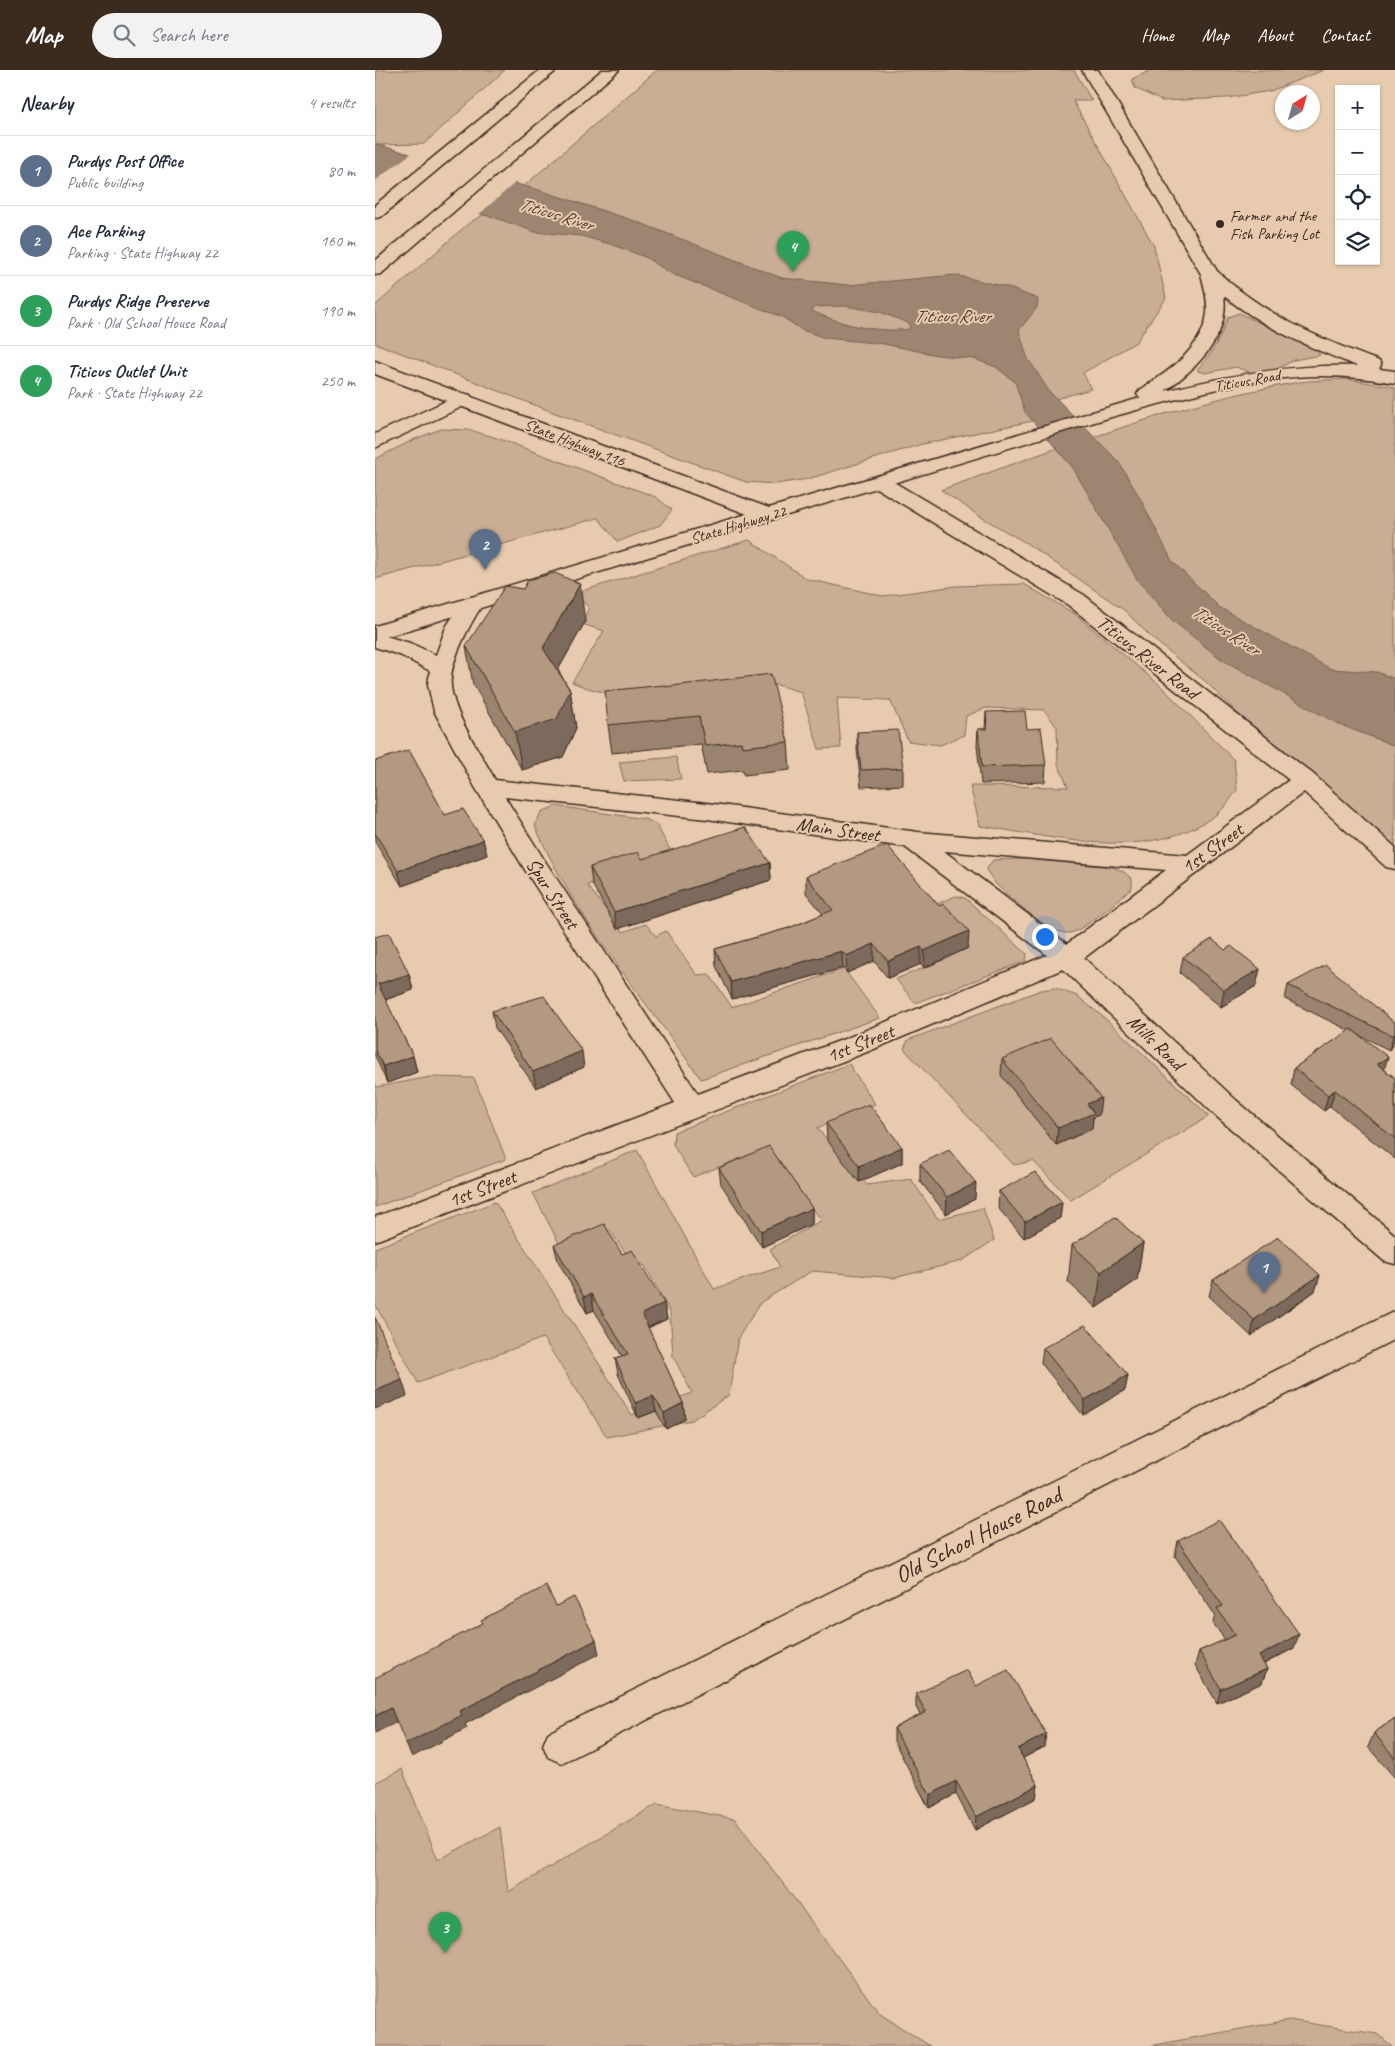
<!DOCTYPE html>
<meta charset="utf-8">
<style>
body{margin:0;font-family:Caveat,sans-serif;background:#f2f2f3;color:#1f2937}
.controls{position:absolute;right:15px;top:15px;display:grid;overflow:hidden;border-radius:0px;box-shadow:0 1px 4px #0004}
.controls button{width:45px;height:45px;display:grid;place-items:center;padding:0;border:0;border-bottom:1px solid #e0e1e3;background:#fff;color:#1f2937;font:25px sans-serif}
.compass{position:absolute;left:900px;top:15px;width:45px;height:45px;border-radius:50%;background:#fff;box-shadow:0 1px 4px #0004;rotate:37deg}
.you{position:absolute;left:669px;top:866px;width:18px;height:18px;margin:-12px;border:4px solid #fff;border-radius:50%;background:#1a73e8;box-shadow:0 0 0 8px #1a73e833}
.badge{display:grid;place-items:center;width:32px;height:32px;border-radius:50%;background:#3b2a1e;color:#fff;font-size:16px;font-weight:700}
.pin{position:absolute;translate:-50% -41px;filter:drop-shadow(0 1px 2px #0008)}
.pin::after{content:'';position:absolute;top:26px;width:18px;height:15px;background:inherit;clip-path:polygon(0 0,100% 0,50% 100%)}
.list{margin:0;padding:0;list-style:none}
h2{display:flex;justify-content:space-between;align-items:center;height:65px;margin:0;padding:0 20px;font-size:21px}
h2 small{font-size:16px;font-weight:400;color:#747a83}
.list li{display:grid;grid-template-columns:32px 1fr auto;gap:15px;align-items:center;box-sizing:border-box;height:70px;padding:0 20px;border-top:1px solid #e0e1e3}
.list b{display:block;font-size:19px;white-space:nowrap}
.list p{margin:0;font-size:16px;white-space:nowrap;color:#747a83}
.list em{font-size:16px;font-style:normal;color:#747a83}
.icon{flex:none;width:28px;height:28px;fill:none;stroke:currentColor;stroke-width:2;stroke-linecap:round;stroke-linejoin:round}
.map{position:relative;flex:none;width:1020px;height:1976px;overflow:hidden}
header{display:flex;align-items:center;gap:30px;box-sizing:border-box;height:70px;padding:0 25px;background:#3b2a1e;color:#fff}
header strong{font-size:24px}
nav{display:flex;gap:28px;margin-inline-start:auto;font-size:18px}
.search{width:350px;height:45px;background:#f2f2f3;display:flex;align-items:center;gap:12px;box-sizing:border-box;padding:0 18px;border-radius:28px;color:#747a83;font-size:19px}
main{display:flex}
aside{flex:1;background:#fff}
.map>svg:first-child{display:block}
</style>
<header>
<strong>Map</strong>
<div class="search"><svg class="icon" aria-label="search" viewBox="0 0 24 24"><circle cx="10" cy="10" r="6"/><path d="M15 15l6 6"/></svg>Search here</div>
<nav><a>Home</a><a>Map</a><a>About</a><a>Contact</a></nav>
</header>
<main>
<aside>
<h2>Nearby<small>4 results</small></h2>
<ul class="list">
<li><span class="badge" style="background:#5c6f8a">1</span><div><b>Purdys Post Office</b><p>Public building</p></div><em>80 m</em></li>
<li><span class="badge" style="background:#5c6f8a">2</span><div><b>Ace Parking</b><p>Parking · State Highway 22</p></div><em>160 m</em></li>
<li><span class="badge" style="background:#2e9e5b">3</span><div><b>Purdys Ridge Preserve</b><p>Park · Old School House Road</p></div><em>190 m</em></li>
<li><span class="badge" style="background:#2e9e5b">4</span><div><b>Titicus Outlet Unit</b><p>Park · State Highway 22</p></div><em>250 m</em></li>
</ul>
</aside>
<div class="map">
<svg width="1020" height="1976" viewBox="0 0 1020 1976">
<rect width="100%" height="100%" fill="#e8cbaf"/>
<filter id="ink" filterUnits="userSpaceOnUse"><feTurbulence type="fractalNoise" baseFrequency=".02" numOctaves="2"/><feDisplacementMap in="SourceGraphic" scale="10" xChannelSelector="R" yChannelSelector="G"/><feConvolveMatrix kernelMatrix="1 2 1 2 8 2 1 2 1" color-interpolation-filters="sRGB"/></filter>
<g filter="url(#ink)">
<g fill="#c9ae95" stroke="#826c5a">
<polygon points="1,0 130,0 49,74 4,75 0,73"/>
<polygon points="282,0 699,0 717,31 698,31 779,176 791,228 761,272 708,303 716,319 649,338 658,351 547,374 433,409 401,414 371,412 175,341 0,273 0,236 94,153 108,145 115,146"/>
<polygon points="776,0 949,0 895,21 852,28 787,31 760,18 757,9"/>
<path d="M 864,243 L 942,280 L 945,285 L 919,290 L 887,307 L 861,297 L 830,303 L 823,301 L 823,298 C 839,282 845,268 853,247 Z"/>
<path d="M 971,309 L 1020,317 L 1020,780 L 868,649 L 831,612 L 778,569 L 749,540 L 651,473 L 606,447 L 566,420 L 682,378 L 688,386 L 726,374 L 719,367 C 786,344 854,323 925,312 C 940,310 956,310 971,309 Z"/>
<polygon points="66,359 95,360 122,368 281,427 297,440 285,455 243,472 223,448 0,509 0,389 40,369"/>
<path d="M 374,470 L 432,509 L 508,526 L 581,516 L 649,514 L 700,544 L 786,616 L 859,690 L 862,720 C 856,728 850,738 842,744 C 775,794 681,767 605,756 L 595,716 L 693,717 L 683,694 L 682,657 L 669,640 L 611,638 L 591,646 L 589,665 L 565,675 L 533,671 L 515,630 L 462,628 L 466,678 L 444,679 L 426,622 C 415,619 401,613 389,614 C 324,614 261,641 197,612 L 229,561 L 207,554 L 214,537 L 197,524 Z"/>
<polygon points="301,687 306,709 249,711 244,692"/>
<path d="M 181,736 L 270,749 L 281,754 L 297,783 L 212,815 L 248,862 L 271,854 L 281,866 L 291,861 L 322,905 L 334,904 L 357,937 L 469,899 L 505,948 L 326,1009 C 268,927 200,848 160,756 L 166,742 Z"/>
<path d="M 649,789 L 737,797 L 749,802 L 757,809 L 757,818 C 746,828 708,861 695,863 C 677,866 635,828 622,815 C 618,811 615,805 611,800 L 618,790 Z"/>
<polygon points="581,826 590,828 652,884 651,891 540,933 521,909 576,887 581,867 500,859"/>
<polygon points="680,918 702,926 733,951 834,1046 696,1130 658,1091 639,1095 529,979 533,970 666,920"/>
<polygon points="474,994 500,1034 442,1058 492,1115 536,1109 563,1149 608,1138 619,1170 587,1191 519,1208 437,1201 386,1232 363,1268 354,1325 317,1350 232,1367 168,1268 43,1313 0,1234 0,1178 120,1132 257,1345 317,1323 298,1286 295,1242 270,1196 255,1190 235,1160 188,1181 158,1123 262,1080 339,1219 405,1197 395,1179 447,1150 387,1080 318,1107 298,1075 299,1062"/>
<polygon points="55,1007 99,1008 131,1089 0,1137 0,1013 2,1017"/>
<polygon points="27,1699 63,1790 125,1757 133,1822 282,1734 360,1749 505,1944 555,1976 0,1976 0,1713"/>
<polygon points="914,1950 1002,1964 1017,1976 774,1976"/>
</g>
<path fill="#9d8671" stroke="#766150" fill-rule="evenodd" d="M 0,74 L 167,121 L 260,151 L 407,208 L 473,215 L 580,205 L 632,217 L 663,229 L 662,238 L 644,260 L 652,287 L 674,321 L 743,391 L 765,428 L 797,491 L 844,537 L 956,599 L 1002,602 L 1020,609 L 1020,676 L 963,654 L 846,589 L 798,551 L 763,511 L 698,398 L 650,342 L 640,312 L 621,297 L 599,289 L 562,285 L 509,274 L 450,268 L 427,260 L 407,247 L 297,204 L 270,187 L 235,174 L 206,166 L 160,162 L 121,148 L 0,115 ZM 470,236 L 505,242 L 533,253 L 535,259 C 502,263 467,255 437,241 L 439,237 Z"/>
<polygon fill="#e8cbaf" points="38,82 142,111 102,146 0,118 0,111"/>
<g fill="none" stroke-linecap="round" stroke-linejoin="round">
<g stroke="#3b2a1e" stroke-width="3">
<g id="minor">
<path d="M 505,406 L 512,408 L 709,525 L 938,704 L 1020,777 L 1020,799 L 1011,797 L 929,722 L 709,888 L 861,1030 L 1020,1165 L 1020,1194 L 1009,1191 L 841,1046 L 688,899 L 492,982 L 0,1171 L 0,1147 L 300,1033 L 150,800 L 100,717 L 59,641 L 53,615 L 55,601 L 27,586 L 0,577 L 0,563 L 35,573 L 61,585 L 71,557 L 89,529 L 97,527 L 105,529 L 108,534 C 96,552 73,594 76,616 C 79,646 106,683 120,710 L 332,733 L 543,762 L 812,785 L 914,710 L 693,535 L 498,416 L 495,412 L 498,408 ZM 130,727 L 332,749 L 530,777 L 672,885 L 472,968 L 323,1024 L 168,788 ZM 569,781 L 791,800 L 692,874 Z"/>
<polygon points="1020,1241 1020,1269 199,1687 186,1693 173,1687 168,1675 173,1663"/>
</g>
</g>
<g stroke="#3b2a1e" stroke-width="3">
<path id="secondary" d="M 707,0 L 723,0 L 842,201 C 889,245 945,269 1004,291 L 1006,295 L 1004,299 L 1020,301 L 1020,313 C 996,309 972,306 947,306 C 875,306 802,329 733,348 L 0,570 L 0,556 L 372,444 L 0,304 L 0,291 L 394,438 L 765,328 L 762,324 L 765,320 C 793,302 828,278 832,243 C 833,230 829,216 826,204 ZM 849,226 C 889,258 935,278 982,296 C 916,294 853,305 790,321 C 820,299 855,268 849,226 Z"/>
</g>
<g stroke="#3b2a1e" stroke-width="3">
<g id="motorway">
<polygon points="165,0 182,0 6,147 0,148 0,135"/>
<polygon points="227,0 244,0 6,204 0,205 0,191"/>
<polygon points="88,323 95,325 98,329 95,333 0,378 0,364"/>
</g>
</g>
<use href="#minor" fill="#e8cbaf" fill-rule="evenodd"/>
<use href="#secondary" fill="#e8cbaf" fill-rule="evenodd"/>
<use href="#motorway" fill="#e8cbaf" fill-rule="evenodd"/>
</g>
<g fill="#9a8470" stroke="#3b2a1e">
<polygon points="210,552 183,600 195,620 201,658 188,687 147,700 98,614 91,576"/>
<polygon points="289,617 413,672 415,700 369,705 368,700 332,704 326,674 237,683 233,655"/>
<polygon points="611,642 652,659 671,695 670,712 606,714 602,675 603,659 610,659"/>
<polygon points="482,662 528,698 528,715 486,717 482,679"/>
<polygon points="0,691 70,745 108,770 112,785 27,816 0,772"/>
<polygon points="267,789 395,793 396,810 242,859 217,814 215,797"/>
<polygon points="431,806 593,878 549,898 546,894 513,908 499,891 472,903 468,898 357,929 341,896 340,879 414,858 448,844 431,823"/>
<polygon points="0,867 34,904 38,920 10,930 38,986 42,1002 12,1013 0,986"/>
<polygon points="808,887 881,916 846,937 805,903"/>
<polygon points="913,915 1020,953 1020,970 1014,980 984,965 1009,999 1020,1008 1020,1089 955,1036 949,1041 916,1015 919,998 975,961 910,929"/>
<polygon points="117,941 209,997 161,1018 120,958"/>
<polygon points="627,989 724,1045 718,1047 717,1059 681,1075 626,1005"/>
<polygon points="451,1053 527,1077 527,1093 484,1112 452,1070"/>
<polygon points="545,1094 600,1129 571,1144 545,1111"/>
<polygon points="344,1098 437,1138 437,1154 387,1177 346,1114"/>
<polygon points="624,1121 687,1132 685,1148 649,1168 623,1138"/>
<polygon points="768,1173 762,1210 721,1238 693,1212 697,1175"/>
<polygon points="179,1175 247,1184 289,1233 292,1249 273,1258 308,1333 310,1349 291,1359 281,1341 263,1348 243,1304 240,1288 247,1286 219,1240 212,1243 183,1191"/>
<polygon points="945,1205 940,1221 876,1266 834,1226 838,1210"/>
<polygon points="668,1278 753,1305 750,1320 708,1345 666,1293"/>
<polygon points="803,1471 919,1578 889,1594 892,1599 887,1613 842,1633 820,1595 824,1581 850,1570 838,1553 840,1545 800,1486"/>
<polygon points="541,1624 669,1677 648,1688 663,1715 661,1728 600,1760 581,1724 554,1738 519,1671 519,1658 545,1645 541,1637"/>
<polygon points="1020,1648 1020,1708 993,1677 999,1663"/>
</g>
<g fill="#7d6b5b" stroke="#3b2a1e">
<polygon points="205,514 210,552 174,616 168,578"/>
<polygon points="195,620 201,658 188,687 147,700 140,662"/>
<polygon points="108,770 112,785 27,816 23,801"/>
<polygon points="395,793 396,810 242,859 239,842"/>
<polygon points="594,861 593,878 549,898 549,881"/>
<polygon points="499,874 499,891 472,903 471,886"/>
<polygon points="546,877 546,894 513,908 513,891"/>
<polygon points="467,881 468,898 357,929 356,912"/>
<polygon points="885,899 881,916 846,937 849,920"/>
<polygon points="34,904 38,920 7,931 3,914"/>
<polygon points="1020,963 1020,970 1014,980 1018,966"/>
<polygon points="207,981 209,997 161,1018 158,1002"/>
<polygon points="38,986 42,1002 12,1013 8,996"/>
<polygon points="1013,987 1008,1003 1002,994"/>
<polygon points="960,1020 955,1036 949,1041 953,1025"/>
<polygon points="726,1028 724,1045 718,1047 717,1059 681,1075 683,1058 712,1034"/>
<polygon points="527,1077 527,1093 484,1112 484,1096"/>
<polygon points="601,1113 600,1129 571,1144 572,1127"/>
<polygon points="687,1132 685,1148 649,1168 650,1152"/>
<polygon points="437,1138 437,1154 387,1177 386,1161"/>
<polygon points="768,1173 762,1210 721,1238 726,1202"/>
<polygon points="945,1205 940,1221 876,1266 879,1250"/>
<polygon points="216,1224 219,1240 212,1243 209,1227"/>
<polygon points="289,1233 292,1249 269,1259 267,1244"/>
<polygon points="753,1305 750,1320 708,1345 710,1330"/>
<polygon points="27,1310 32,1326 0,1339 0,1321"/>
<polygon points="278,1326 281,1341 263,1348 260,1333"/>
<polygon points="308,1333 310,1349 291,1359 289,1343"/>
<polygon points="924,1564 919,1578 879,1599 884,1586"/>
<polygon points="221,1570 224,1584 90,1654 92,1658 37,1687 31,1674 85,1641"/>
<polygon points="892,1599 887,1613 842,1633 846,1619"/>
<polygon points="16,1638 22,1652 0,1663 0,1646"/>
<polygon points="671,1664 669,1677 641,1692 643,1679"/>
<polygon points="581,1711 581,1724 554,1738 555,1725"/>
<polygon points="663,1715 661,1728 600,1760 601,1747"/>
</g>
<g fill="#b39982" stroke="#3b2a1e">
<polygon points="180,503 205,514 168,578 195,620 182,649 140,662 91,576 130,516 148,519 153,510"/>
<polygon points="396,604 413,672 367,677 366,672 330,676 324,646 233,655 230,621 289,615 289,617"/>
<polygon points="650,641 652,659 666,658 671,695 607,697 603,659 612,659 611,642"/>
<polygon points="523,660 528,698 486,700 482,662"/>
<polygon points="34,680 70,745 88,739 108,770 23,801 0,763 0,691"/>
<polygon points="370,757 395,793 239,842 215,797 263,782 267,789"/>
<polygon points="512,775 564,836 569,834 594,861 549,881 546,877 513,891 499,874 471,886 467,881 356,912 340,879 414,858 458,840 431,806"/>
<polygon points="14,863 34,904 3,914 38,986 8,996 0,980 0,867"/>
<polygon points="837,869 850,880 856,876 885,899 849,920 808,887"/>
<polygon points="951,895 1020,953 1020,963 1018,966 913,915"/>
<polygon points="169,926 207,981 158,1002 117,941"/>
<polygon points="976,959 1013,987 1002,994 1020,1008 1020,1069 960,1020 953,1025 919,998"/>
<polygon points="676,968 726,1028 712,1034 719,1043 683,1058 627,989"/>
<polygon points="494,1034 527,1077 484,1096 451,1053"/>
<polygon points="394,1076 437,1138 386,1161 344,1098"/>
<polygon points="574,1080 601,1113 572,1127 545,1094"/>
<polygon points="660,1102 687,1132 650,1152 624,1121"/>
<polygon points="740,1147 768,1173 726,1202 697,1175"/>
<polygon points="229,1154 247,1184 257,1180 289,1233 267,1244 308,1333 289,1343 278,1326 260,1333 240,1288 253,1284 216,1224 209,1227 179,1175"/>
<polygon points="903,1167 945,1205 879,1250 838,1210"/>
<polygon points="0,1247 27,1310 0,1321"/>
<polygon points="710,1255 753,1305 710,1330 668,1278"/>
<polygon points="844,1450 924,1564 884,1586 892,1599 846,1619 824,1581 860,1565 842,1538 848,1536 803,1471"/>
<polygon points="171,1516 181,1536 199,1527 221,1570 85,1641 87,1645 31,1674 16,1638 0,1646 0,1608 108,1553 106,1550"/>
<polygon points="592,1600 601,1616 633,1600 671,1664 643,1679 663,1715 601,1747 581,1711 555,1725 519,1658 551,1642 541,1624"/>
<polygon points="1020,1648 1020,1688 999,1663"/>
</g>
</g>
<circle fill="#3b2a1e" stroke="#e8cbaf" stroke-width="2" cx="845" cy="154" r="5"/>
<g text-anchor="middle" stroke-width="4" stroke-linejoin="round" paint-order="stroke">
<g font-size="16" fill="#3b2a1e" stroke="#e8cbaf" text-anchor="start">
<text x="855" y="151">Farmer and the<tspan x="855" dy="18">Fish Parking Lot</tspan></text>
</g>
<g font-size="16" fill="#3b2a1e" stroke="#e8cbaf">
<text transform="translate(872 310) rotate(-10)" y="6">Titicus Road</text>
<text transform="translate(200 372) rotate(21)" y="6">State Highway 116</text>
<text transform="translate(363 454) rotate(-17)" y="6">State Highway 22</text>
</g>
<g font-size="18" font-style="italic" fill="#4f3c2f" stroke="#e8cbaf">
<text transform="translate(181 144) rotate(17)" y="6">Titicus River</text>
<text x="577" y="252">Titicus River</text>
<text transform="translate(851 560) rotate(33)" y="6">Titicus River</text>
</g>
<g font-size="20" fill="#3b2a1e" stroke="#e8cbaf">
<text transform="translate(773 587) rotate(38)" y="7">Titicus River Road</text>
<text transform="translate(463 759) rotate(8)" y="7">Main Street</text>
<text transform="translate(837 778) rotate(-36)" y="7">1st Street</text>
<text transform="translate(178 823) rotate(57)" y="7">Spur Street</text>
<text transform="translate(781 972) rotate(44)" y="7">Mills Road</text>
<text transform="translate(485 973) rotate(-22)" y="7">1st Street</text>
<text transform="translate(107 1118) rotate(-21)" y="7">1st Street</text>
</g>
<g font-size="24" fill="#3b2a1e" stroke="#e8cbaf">
<text transform="translate(603 1465) rotate(-27)" y="8">Old School House Road</text>
</g>
</g>
</svg>
<div class="controls">
<button>+</button>
<button>−</button>
<button><svg class="icon" aria-label="locate" viewBox="0 0 24 24"><circle cx="12" cy="12" r="6"/><path d="M12 2v4M12 18v4M2 12h4M18 12h4"/></svg></button>
<button><svg class="icon" aria-label="layers" viewBox="0 0 24 24"><path d="M12 4l9 5-9 5-9-5zM3 14l9 5 9-5"/></svg></button>
</div>
<svg class="compass" viewBox="-18 -18 36 36"><path d="M0-13l5 13h-10z" fill="#e53935"/><path d="M0 13l5-13h-10z" fill="#747a83"/></svg>
<div class="you"></div>
<div class="pin badge" style="left:889px;top:1223px;background:#5c6f8a">1</div>
<div class="pin badge" style="left:110px;top:500px;background:#5c6f8a">2</div>
<div class="pin badge" style="left:70px;top:1883px;background:#2e9e5b">3</div>
<div class="pin badge" style="left:418px;top:202px;background:#2e9e5b">4</div>
</div>
</main>
